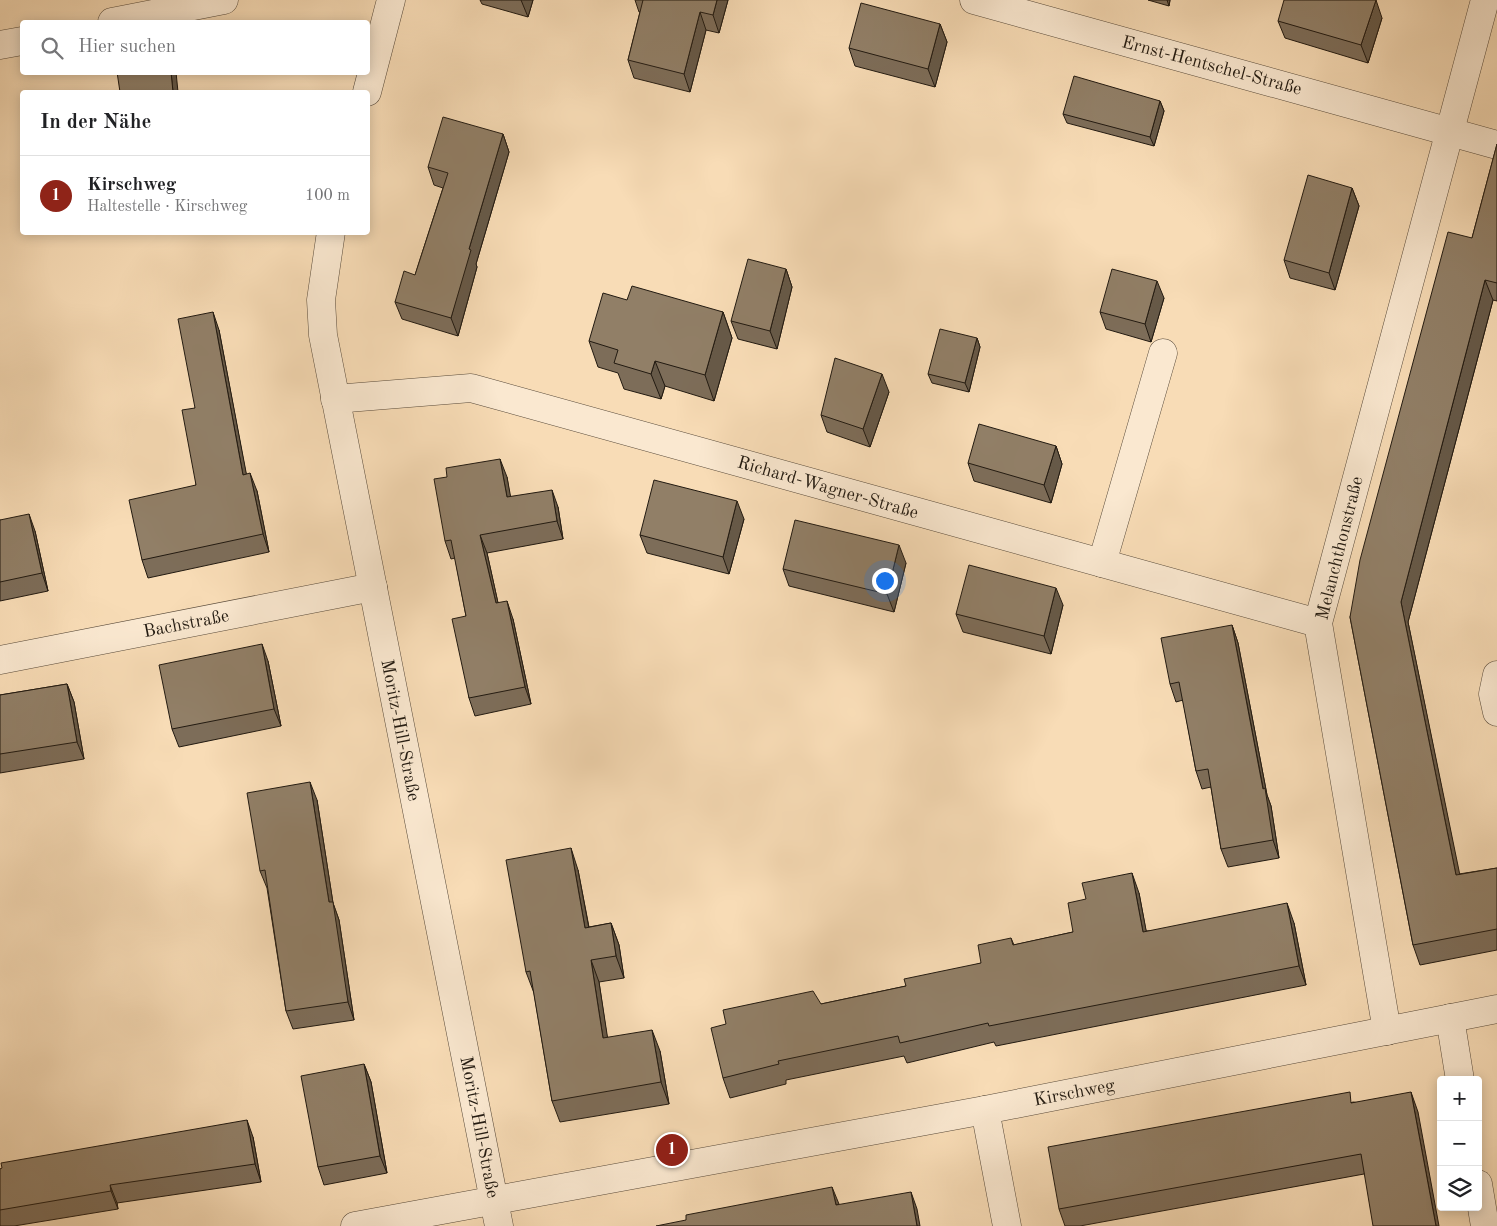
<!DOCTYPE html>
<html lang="de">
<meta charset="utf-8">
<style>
body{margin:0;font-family:"Old Standard TT",serif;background:#f6f6f6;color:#202124}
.controls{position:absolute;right:15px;bottom:15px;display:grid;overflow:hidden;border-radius:5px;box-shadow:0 2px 12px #0003}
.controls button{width:45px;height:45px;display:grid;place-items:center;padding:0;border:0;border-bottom:1px solid #e0e0e0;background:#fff;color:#202124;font:25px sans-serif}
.you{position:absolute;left:884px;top:580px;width:18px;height:18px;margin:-12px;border:4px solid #fff;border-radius:50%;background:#1a73e8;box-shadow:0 0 0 8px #1a73e833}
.badge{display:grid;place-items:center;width:32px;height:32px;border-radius:50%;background:#8f2418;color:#fff;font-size:16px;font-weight:700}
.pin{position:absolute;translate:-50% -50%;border:2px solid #fff;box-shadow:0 1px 5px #0006}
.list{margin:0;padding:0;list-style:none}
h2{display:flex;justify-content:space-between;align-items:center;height:65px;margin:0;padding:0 20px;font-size:21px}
h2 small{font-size:16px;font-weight:400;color:#757577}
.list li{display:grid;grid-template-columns:32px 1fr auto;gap:15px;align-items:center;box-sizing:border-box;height:80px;padding:0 20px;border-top:1px solid #e0e0e0}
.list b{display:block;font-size:19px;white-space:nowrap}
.list p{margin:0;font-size:16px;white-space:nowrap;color:#757577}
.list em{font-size:16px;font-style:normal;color:#757577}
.icon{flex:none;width:28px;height:28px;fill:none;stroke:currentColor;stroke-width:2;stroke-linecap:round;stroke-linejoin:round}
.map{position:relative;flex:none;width:1497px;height:1226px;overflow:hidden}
.search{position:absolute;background:#fff;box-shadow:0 2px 12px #0003;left:20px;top:20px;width:350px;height:55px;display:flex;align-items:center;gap:12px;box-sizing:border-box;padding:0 18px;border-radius:5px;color:#757577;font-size:19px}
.panel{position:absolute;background:#fff;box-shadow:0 2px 12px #0003;left:20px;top:90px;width:350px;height:145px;border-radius:5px}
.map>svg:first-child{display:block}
</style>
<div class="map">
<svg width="1497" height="1226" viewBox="0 0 1497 1226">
<rect width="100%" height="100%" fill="#f8dcb6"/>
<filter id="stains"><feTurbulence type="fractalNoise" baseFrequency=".004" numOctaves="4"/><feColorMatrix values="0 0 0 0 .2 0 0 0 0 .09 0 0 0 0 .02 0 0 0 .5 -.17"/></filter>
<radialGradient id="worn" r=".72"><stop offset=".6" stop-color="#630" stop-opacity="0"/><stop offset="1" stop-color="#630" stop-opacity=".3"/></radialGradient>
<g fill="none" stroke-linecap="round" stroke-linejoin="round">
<g stroke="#584a3a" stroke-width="29">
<g id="minor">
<polyline points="974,0 1497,145"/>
<polyline points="112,22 224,0"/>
<polyline points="0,45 22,41"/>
<polyline points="367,92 391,0"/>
<polyline points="331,232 321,300 323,335 499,1226"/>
<polyline points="335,399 471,388 1318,623"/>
<polyline points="1102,563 1163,353"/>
<polyline points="0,660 373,587"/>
<polyline points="1497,675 1493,694 1497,712"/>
<polyline points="1450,1018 1460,1080"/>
<polyline points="1387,1031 1318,623 1485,0"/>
<polyline points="985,1110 1007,1226"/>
<polyline points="1478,1184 1485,1226"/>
<polyline points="355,1226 985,1110 1497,1009"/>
</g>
</g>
<use href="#minor" stroke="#fae8d0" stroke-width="28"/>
</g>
<g fill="#7d6d59" stroke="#221a11">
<polygon points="480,0 533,0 528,17 482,4"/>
<polygon points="635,0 728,0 719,33 706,30 690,92 634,78 628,60 640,12 639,12"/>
<polygon points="1148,0 1170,0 1169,6"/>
<polygon points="1382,18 1368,63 1285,38 1278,21"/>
<polygon points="940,24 947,42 935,87 855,66 849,48"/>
<polygon points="1160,101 1164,111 1154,146 1067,123 1063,114"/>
<polygon points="503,134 509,152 476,264 477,267 458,336 402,319 395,302 415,275 443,188 434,185 428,167"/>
<polygon points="1497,144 1497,301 1493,300 1408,622 1459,874 1497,868 1497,950 1420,965 1413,945 1350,617 1472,238"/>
<polygon points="1352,188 1359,206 1335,290 1290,278 1284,260"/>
<polygon points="786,269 792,287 777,349 738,339 731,321"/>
<polygon points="1164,298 1151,342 1106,329 1100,312"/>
<polygon points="627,300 723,312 732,338 714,401 665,386 661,399 624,389 618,373 598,367 589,341"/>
<polygon points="219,330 246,474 257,491 269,552 148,578 142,560 196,485 195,408"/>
<polygon points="977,338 980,347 969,392 932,383 928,374"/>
<polygon points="889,392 870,447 827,432 821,415"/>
<polygon points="1056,446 1062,464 1051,503 974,481 968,463"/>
<polygon points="507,477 510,497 558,507 563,539 487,553 498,603 513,619 531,704 475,716 469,698 466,616 455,558 451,559 445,541"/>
<polygon points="744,519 729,574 647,553 640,535"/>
<polygon points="0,520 35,531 48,591 0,601"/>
<polygon points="906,563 894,612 789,586 783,569"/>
<polygon points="1063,605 1051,654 963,632 956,614"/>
<polygon points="1232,625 1238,643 1267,795 1271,806 1279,858 1228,867 1221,849 1211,787 1202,789 1196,771 1183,700 1176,702 1170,684"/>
<polygon points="268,661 281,726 179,747 172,729"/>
<polygon points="67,684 74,702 84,759 0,773 0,695"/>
<polygon points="317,800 333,903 339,920 354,1020 293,1029 286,1011 267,888 260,871"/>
<polygon points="578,870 589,927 611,923 619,945 624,978 599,982 607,1037 660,1051 669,1104 560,1122 552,1101 534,993 526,972"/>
<polygon points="1139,893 1146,931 1294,923 1306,985 996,1046 994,1042 907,1063 904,1056 786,1080 786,1084 730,1098 723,1078 821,1004 906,986 981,963 1011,938 1014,945 1073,932"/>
<polygon points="364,1064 371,1082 387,1173 324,1185 318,1167"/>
<polygon points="1353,1102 1418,1112 1364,1174 1080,1226 1065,1226 1059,1209"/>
<polygon points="253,1137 261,1182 117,1203 118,1209 14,1226 0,1226 0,1169"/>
</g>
<g fill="#665948" stroke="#221a11">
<polygon points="521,0 533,0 528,17"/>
<polygon points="717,0 728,0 719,33 713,15"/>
<polygon points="1167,0 1170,0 1169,6"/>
<polygon points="1376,0 1382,18 1368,63 1361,45"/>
<polygon points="700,12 706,30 690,92 684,74"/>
<polygon points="940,24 947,42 935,87 928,69"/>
<polygon points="171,72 176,72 178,92 173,92"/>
<polygon points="1160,101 1164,111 1154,146 1150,137"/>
<polygon points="503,134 509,152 476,264 477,267 458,336 451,318 469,249"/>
<polygon points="1352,188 1359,206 1335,290 1329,273"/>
<polygon points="786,269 792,287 777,349 770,331"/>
<polygon points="1485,280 1493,300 1408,622 1464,895 1456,875 1401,602"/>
<polygon points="1157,281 1164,298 1151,342 1145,324"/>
<polygon points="213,312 219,330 250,493 243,475"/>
<polygon points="723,312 732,338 714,401 705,375"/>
<polygon points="977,338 980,347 969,392 965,383"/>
<polygon points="655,361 665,386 661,399 651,374"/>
<polygon points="882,374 889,392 870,447 863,429"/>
<polygon points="1056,446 1062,464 1051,503 1044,485"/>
<polygon points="500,459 507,477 514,515 507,497"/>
<polygon points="250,473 257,491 269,552 263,534"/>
<polygon points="552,490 558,507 563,539 557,521"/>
<polygon points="737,501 744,519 729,574 723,557"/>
<polygon points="29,514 35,531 48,591 42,573"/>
<polygon points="480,535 487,553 502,621 496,603"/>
<polygon points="899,545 906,563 894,612 887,594"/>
<polygon points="1056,588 1063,605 1051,654 1044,636"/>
<polygon points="507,601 513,619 531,704 525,687"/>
<polygon points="1232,625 1238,643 1267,795 1271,806 1279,858 1273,840"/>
<polygon points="262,644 268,661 281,726 274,709"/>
<polygon points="67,684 74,702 84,759 77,742"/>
<polygon points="310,782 317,800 333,903 339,920 354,1020 348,1002 329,902"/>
<polygon points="571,848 578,870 593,950 585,928"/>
<polygon points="1132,873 1139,893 1150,951 1143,932"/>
<polygon points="1287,903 1294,923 1306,985 1299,966"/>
<polygon points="611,923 619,945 624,978 616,956"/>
<polygon points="591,960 599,982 611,1060 603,1038"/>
<polygon points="652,1030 660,1051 669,1104 661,1082"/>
<polygon points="364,1064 371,1082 387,1173 380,1156"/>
<polygon points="1411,1092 1418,1112 1439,1226 1436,1226"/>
<polygon points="247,1120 253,1137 261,1182 255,1164"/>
<polygon points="110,1185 117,1203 118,1209 111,1191"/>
<polygon points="832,1187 839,1204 836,1205"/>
<polygon points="911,1192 917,1209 920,1226 917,1226"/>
</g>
<g fill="#917f67" stroke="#221a11">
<polygon points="643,0 717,0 713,15 700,12 684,74 628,60"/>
<polygon points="1284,0 1376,0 1361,45 1278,21"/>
<polygon points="861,3 940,24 928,69 849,48"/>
<polygon points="117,72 171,72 173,92 120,92"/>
<polygon points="1074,76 1160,101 1150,137 1063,114"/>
<polygon points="443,117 503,134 469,249 471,250 451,318 395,302 404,271 415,275 448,173 428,167"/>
<polygon points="1497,144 1497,283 1485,280 1401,602 1456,875 1497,868 1497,929 1413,945 1350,617 1360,560 1448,232 1472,238"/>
<polygon points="1308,175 1352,188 1329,273 1284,260"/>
<polygon points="748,259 786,269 770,331 731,321"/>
<polygon points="1112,269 1157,281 1145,324 1100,312"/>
<polygon points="632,286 723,312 705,375 655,361 651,374 614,363 618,350 589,341 603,293 627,300"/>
<polygon points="213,312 243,475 250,473 263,534 142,560 129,500 196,485 182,410 195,408 178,319"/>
<polygon points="940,329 977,338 965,383 928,374"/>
<polygon points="835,358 882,374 863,429 821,415"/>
<polygon points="979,424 1056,446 1044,485 968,463"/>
<polygon points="500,459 507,497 552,490 557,521 480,535 496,603 507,601 525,687 469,698 452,619 466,616 451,540 445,541 434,479 447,477 446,468"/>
<polygon points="654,480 737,501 723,557 640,535"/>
<polygon points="29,514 42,573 0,582 0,520"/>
<polygon points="795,520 899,545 887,594 783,569"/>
<polygon points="969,565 1056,588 1044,636 956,614"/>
<polygon points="1232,625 1263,789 1265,788 1273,840 1221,849 1208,769 1196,771 1179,682 1170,684 1161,638"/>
<polygon points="262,644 274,709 172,729 159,665"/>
<polygon points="67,684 77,742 0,754 0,695"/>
<polygon points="310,782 329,902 333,902 348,1002 286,1011 265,870 260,871 247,793"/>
<polygon points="571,848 585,928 611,923 616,956 591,960 603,1038 652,1030 661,1082 552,1101 530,971 526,972 506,860"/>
<polygon points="1132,873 1143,932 1287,903 1299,966 989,1026 988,1023 900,1043 898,1036 778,1061 779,1064 723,1078 711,1028 726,1024 723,1010 813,991 821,1004 906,986 904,979 981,963 978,945 1011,938 1013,945 1073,932 1068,903 1086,899 1082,883"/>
<polygon points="364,1064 380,1156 318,1167 301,1076"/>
<polygon points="1350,1092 1351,1103 1411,1092 1436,1226 1373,1226 1361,1154 1059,1209 1048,1147"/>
<polygon points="247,1120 255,1164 110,1185 111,1191 0,1210 0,1169 2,1168 1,1163"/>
<polygon points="832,1187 836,1205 911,1192 917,1226 656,1226 686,1220 686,1215"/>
</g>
<g text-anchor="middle" stroke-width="4" stroke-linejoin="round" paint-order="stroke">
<g font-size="18" fill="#221a11" stroke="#fae8d0">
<text transform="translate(1212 65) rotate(15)" y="6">Ernst-Hentschel-Straße</text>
<text transform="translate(828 487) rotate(16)" y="6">Richard-Wagner-Straße</text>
<text transform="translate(1339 548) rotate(-76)" y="6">Melanchthonstraße</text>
<text transform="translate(186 623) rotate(-11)" y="6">Bachstraße</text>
<text transform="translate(401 730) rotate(79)" y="6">Moritz-Hill-Straße</text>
<text transform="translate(1074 1092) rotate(-11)" y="6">Kirschweg</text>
<text transform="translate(480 1127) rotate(79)" y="6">Moritz-Hill-Straße</text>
</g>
</g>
<rect width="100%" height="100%" filter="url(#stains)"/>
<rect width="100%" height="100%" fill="url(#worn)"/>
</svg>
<div class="controls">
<button>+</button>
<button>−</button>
<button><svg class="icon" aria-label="layers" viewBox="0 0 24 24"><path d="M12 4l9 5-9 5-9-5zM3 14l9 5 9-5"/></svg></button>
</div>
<div class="you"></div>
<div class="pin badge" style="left:672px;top:1150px">1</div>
<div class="search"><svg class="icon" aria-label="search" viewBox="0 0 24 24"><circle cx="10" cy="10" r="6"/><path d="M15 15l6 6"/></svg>Hier suchen</div>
<section class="panel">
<h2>In der Nähe<small></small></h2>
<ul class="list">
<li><span class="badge">1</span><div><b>Kirschweg</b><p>Haltestelle · Kirschweg</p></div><em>100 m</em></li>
</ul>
</section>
</div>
